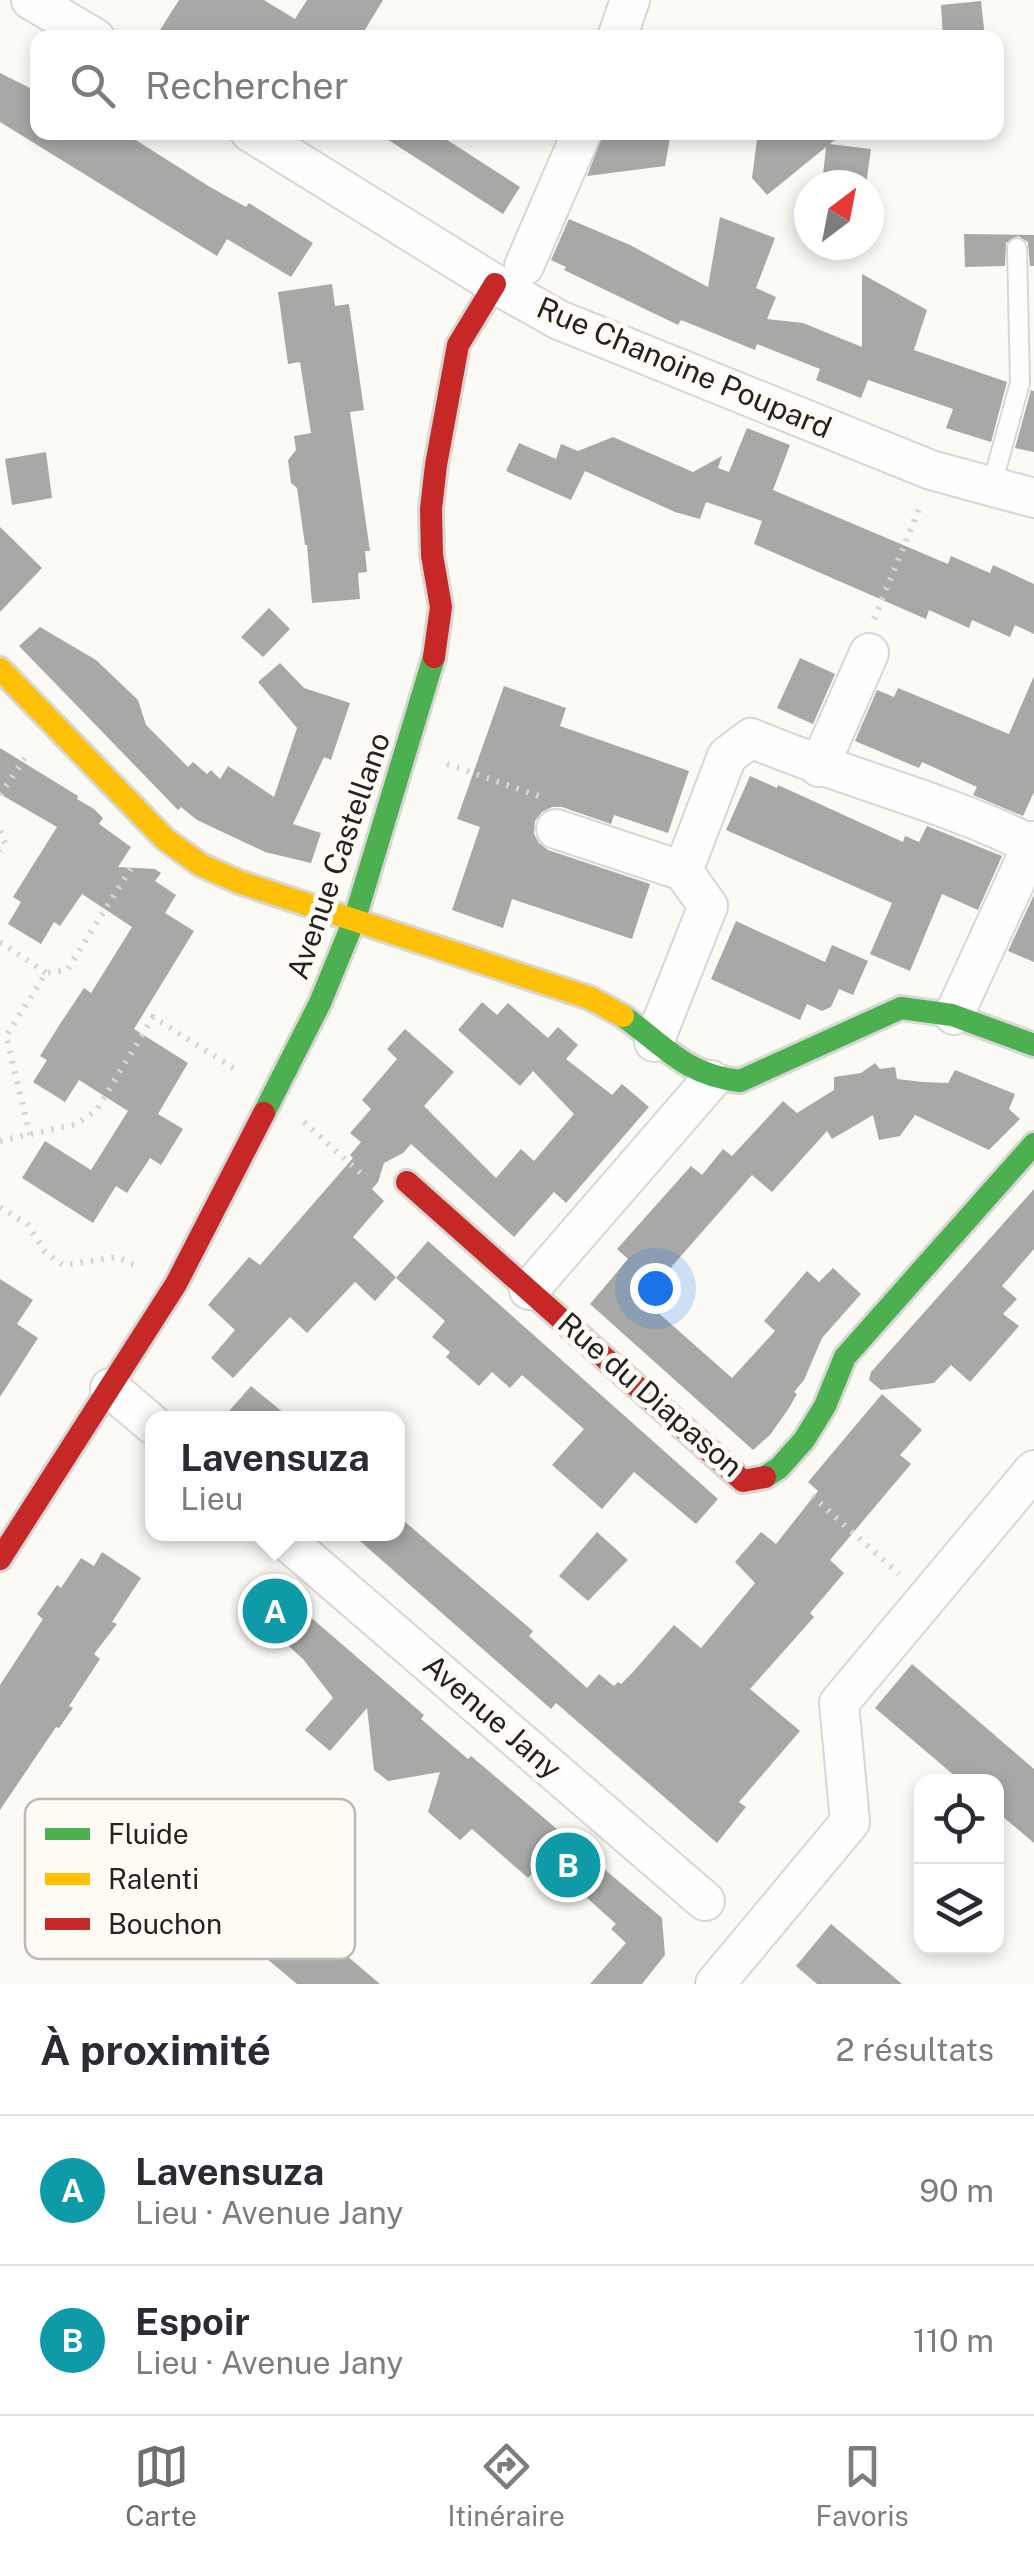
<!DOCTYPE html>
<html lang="fr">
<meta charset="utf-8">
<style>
body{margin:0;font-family:"Public Sans",sans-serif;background:#f2f2f3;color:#2b2b33}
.controls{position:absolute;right:30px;bottom:30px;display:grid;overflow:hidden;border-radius:20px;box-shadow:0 5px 15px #0003}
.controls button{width:90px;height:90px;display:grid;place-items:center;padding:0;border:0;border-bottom:2px solid #e1e1e2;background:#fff;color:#2b2b33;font:50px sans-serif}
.compass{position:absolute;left:794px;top:170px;width:90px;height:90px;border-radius:50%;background:#fff;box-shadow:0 5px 15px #0003;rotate:32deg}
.you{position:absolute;left:655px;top:1288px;width:35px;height:35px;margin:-25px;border:8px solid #fff;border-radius:50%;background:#1a73e8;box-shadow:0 0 0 15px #1a73e833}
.badge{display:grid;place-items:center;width:65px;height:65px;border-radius:50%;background:#6f6e6b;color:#fff;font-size:32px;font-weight:700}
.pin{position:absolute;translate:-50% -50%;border:5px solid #fff;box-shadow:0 2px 10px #0006}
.popup{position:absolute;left:145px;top:1411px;width:260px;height:130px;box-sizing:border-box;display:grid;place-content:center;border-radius:20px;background:#fff;filter:drop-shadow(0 2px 8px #0005);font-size:32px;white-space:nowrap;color:#7c7c81}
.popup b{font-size:38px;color:#2b2b33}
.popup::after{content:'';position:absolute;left:50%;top:100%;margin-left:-20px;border:20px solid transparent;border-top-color:#fff}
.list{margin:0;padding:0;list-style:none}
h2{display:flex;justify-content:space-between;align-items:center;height:130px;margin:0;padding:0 40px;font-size:42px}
h2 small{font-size:32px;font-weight:400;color:#7c7c81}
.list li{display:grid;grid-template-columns:65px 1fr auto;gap:30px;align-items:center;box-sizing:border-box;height:150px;padding:0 40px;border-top:2px solid #e1e1e2}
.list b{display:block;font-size:38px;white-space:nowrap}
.list p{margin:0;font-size:32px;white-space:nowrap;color:#7c7c81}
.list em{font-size:32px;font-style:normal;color:#7c7c81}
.icon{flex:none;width:55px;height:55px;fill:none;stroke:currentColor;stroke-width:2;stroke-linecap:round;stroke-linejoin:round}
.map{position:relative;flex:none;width:1034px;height:1984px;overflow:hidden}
.search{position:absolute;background:#fff;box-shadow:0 5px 15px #0003;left:30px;right:30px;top:30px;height:110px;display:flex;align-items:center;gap:25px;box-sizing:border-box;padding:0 35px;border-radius:20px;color:#7c7c81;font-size:38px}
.sheet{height:430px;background:#fff}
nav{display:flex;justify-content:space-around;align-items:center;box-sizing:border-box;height:140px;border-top:2px solid #e1e1e2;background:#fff;font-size:28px;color:#7c7c81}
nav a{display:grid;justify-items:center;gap:5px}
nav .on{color:#6f6e6b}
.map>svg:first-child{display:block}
</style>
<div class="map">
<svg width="1034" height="1984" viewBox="0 0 1034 1984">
<rect width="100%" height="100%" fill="#fbfaf5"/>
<g fill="#a8a8a6">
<polygon points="179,0 264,0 295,19 307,0 383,0 360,38 155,38"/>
<polygon points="981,1 985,38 943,38 941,5"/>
<polygon points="0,73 38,92 38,132 123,132 210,187 246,207 249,203 313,243 291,277 227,239 217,256 0,122"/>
<polygon points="376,132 435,132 520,187 503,214"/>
<polygon points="604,132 671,132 665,166 587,176"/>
<polygon points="758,132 844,132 830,144 871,149 866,185 822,185 826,147 767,195 752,178"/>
<polygon points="720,217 775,238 756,288 776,297 767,319 803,323 862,347 862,274 927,310 914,350 1007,382 991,442 946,428 953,409 868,380 861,398 816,380 820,369 757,344 755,350 681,320 678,325 564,270 566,267 551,260 569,219 630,245 708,287"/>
<polygon points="964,234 1034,235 1034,266 1030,266 1028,242 1018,236 1006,243 1005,266 965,267"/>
<polygon points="332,284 335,306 349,304 364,410 350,412 370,551 365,551 367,572 358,573 360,599 312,603 307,545 305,545 297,488 291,483 288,460 296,450 294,436 311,433 300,362 288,364 278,292"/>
<polygon points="1031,390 1034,391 1034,452 1015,448"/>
<polygon points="747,428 790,445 773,490 948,564 951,556 990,573 993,565 1034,584 1034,634 1015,625 1010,637 972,620 969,628 929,610 926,619 754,544 762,521 706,502 700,519 675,512 585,471 571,500 506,471 519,443 556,459 561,444 578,451 613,437 693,472 722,456 718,468 729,472"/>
<polygon points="46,452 52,498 12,505 5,459"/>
<polygon points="0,527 42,568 0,612"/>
<polygon points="269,608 290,629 263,657 241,637"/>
<polygon points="40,627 96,660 138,700 146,725 188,767 193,762 207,774 211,770 220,779 228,766 274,797 297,728 258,682 280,663 304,688 350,703 331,760 324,757 293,824 321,833 311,863 265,852 197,820 181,807 178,810 19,646"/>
<polygon points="800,658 835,674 813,724 777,708"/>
<polygon points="1034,676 1034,792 1023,816 973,795 977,787 922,762 919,768 855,741 877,690 894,697 898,688 1009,734"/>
<polygon points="504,686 566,708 560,726 689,771 668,833 614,815 611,824 562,807 552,807 542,812 535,821 534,834 539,843 548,850 650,884 632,939 512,899 503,928 452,910 480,827 457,819"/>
<polygon points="0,748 78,796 77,799 94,809 103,818 99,824 131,847 118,867 155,869 161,873 155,881 176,895 165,913 194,931 134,1029 188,1063 158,1114 183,1129 161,1165 150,1158 127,1193 116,1186 93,1223 22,1178 45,1141 91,1170 128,1111 79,1080 65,1102 33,1082 47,1060 40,1056 60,1024 84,988 91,993 132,927 82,894 60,926 54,922 41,944 8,924 21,902 13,897 57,827 0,794"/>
<polygon points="750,776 777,788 778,785 903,842 905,836 919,842 927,826 1002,856 978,910 942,894 910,971 870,954 892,903 726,830"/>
<polygon points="1034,895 1034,962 1008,951"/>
<polygon points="736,921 825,962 832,945 868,961 853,995 839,989 831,1007 822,1011 807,1004 800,1020 711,979"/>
<polygon points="482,1002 497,1015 508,1003 548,1038 558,1027 578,1045 566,1059 612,1095 622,1084 649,1107 566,1203 554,1192 514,1237 411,1144 403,1153 384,1163 378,1182 372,1189 384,1201 353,1237 396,1277 375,1301 355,1282 307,1333 290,1317 233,1378 211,1358 235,1330 208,1305 249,1257 260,1265 353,1158 350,1155 361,1142 350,1133 371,1109 362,1100 397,1059 387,1049 405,1029 454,1072 424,1106 496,1178 521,1149 534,1161 574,1114 533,1071 520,1086 458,1030"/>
<polygon points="875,1063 880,1069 895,1067 897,1079 923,1082 948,1083 955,1070 1015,1094 1009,1109 1020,1119 989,1150 915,1115 900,1136 879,1140 873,1115 832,1139 827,1131 772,1192 752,1175 666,1273 678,1283 654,1309 732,1378 775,1331 764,1321 807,1271 819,1282 833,1268 861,1294 822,1338 804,1380 794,1392 797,1394 789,1408 770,1435 753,1450 590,1304 628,1259 617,1249 691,1166 702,1175 723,1149 732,1156 783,1101 797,1113 834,1090 834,1077 861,1073"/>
<polygon points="1034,1189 1034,1249 1002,1286 1017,1299 1003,1314 1019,1326 970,1382 951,1365 934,1383 881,1390 869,1380 871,1372"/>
<polygon points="428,1241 718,1499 696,1524 634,1472 602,1509 552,1465 584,1429 522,1375 510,1388 492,1372 479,1386 446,1357 450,1352 432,1337 445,1321 396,1278"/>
<polygon points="0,1279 33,1300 17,1324 38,1338 0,1397"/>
<polygon points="251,1386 290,1418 223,1418"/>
<polygon points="882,1394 922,1430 900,1455 911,1464 830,1560 844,1573 810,1613 814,1617 750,1689 800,1731 739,1802 746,1807 717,1843 556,1703 551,1709 352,1534 398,1534 398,1516 533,1631 529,1636 587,1688 599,1674 614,1686 618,1682 621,1684 633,1672 674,1625 701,1648 755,1583 735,1562 761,1532 776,1544 818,1491 808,1482"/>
<polygon points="597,1532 628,1560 588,1601 559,1576"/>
<polygon points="102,1552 141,1578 112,1622 117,1624 94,1654 100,1659 69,1706 73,1708 59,1728 56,1727 0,1810 0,1685 43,1619 37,1614 57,1585 61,1588 81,1558 94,1566"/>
<polygon points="271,1583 424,1715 421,1719 468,1759 471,1756 662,1918 665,1955 642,1984 590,1984 626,1943 611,1929 616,1924 576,1888 570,1894 539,1866 528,1878 472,1829 460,1840 428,1812 440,1772 388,1781 374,1770 367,1708 330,1751 305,1730 333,1698 303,1659 248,1610"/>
<polygon points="912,1664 1034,1769 1034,1843 996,1811 996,1782 962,1782 875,1708"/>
<polygon points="239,1864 380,1984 297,1984 204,1906"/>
<polygon points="831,1924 902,1984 817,1984 796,1966"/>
</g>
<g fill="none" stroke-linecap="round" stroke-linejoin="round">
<g stroke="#d7d7d4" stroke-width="22">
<polyline id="lane" points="991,488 1020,383 1017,248"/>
</g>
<g stroke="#d7d7d4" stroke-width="42">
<g id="street">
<polyline points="31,0 95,38"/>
<polyline points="617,38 630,0"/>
<polyline points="250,132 495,284 559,320 931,470 1034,498"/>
<polyline points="524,266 582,132"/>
<polyline points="819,767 869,653"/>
<polyline points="556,829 683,871"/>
<polyline points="954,1015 1034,841"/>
<path d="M 654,1042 L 708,906 L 683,871 L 727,756 L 751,738 C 844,778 942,800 1032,845"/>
<polyline points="529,1290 711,1080"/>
<polyline points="110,1388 152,1424"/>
<polyline points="279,1534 705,1901"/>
<polyline points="715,1984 850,1822 839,1703 1034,1470"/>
</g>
</g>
<g stroke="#d7d7d4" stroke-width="28">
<g id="fast">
<path d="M 623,1016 C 665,1046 685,1075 740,1081 L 901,1008 L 952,1015 L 1034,1045"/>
<polyline points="264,1113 320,1003 355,918 434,657"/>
<polyline points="765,1477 779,1468 804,1440 825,1406 845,1357 1034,1144"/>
</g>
</g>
<g stroke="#d7d7d4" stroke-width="28">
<polyline id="slow" points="0,669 165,839 201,865 239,882 590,998 623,1016"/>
</g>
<g stroke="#d7d7d4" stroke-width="28">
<g id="jam">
<polyline points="434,657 441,607 432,555 431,509 436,465 458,345 495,284"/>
<polyline points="407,1182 743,1481 765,1477"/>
<polyline points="0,1559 176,1284 264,1113"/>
</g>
</g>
<g stroke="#d6d5d4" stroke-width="6" stroke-dasharray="2.5 8" stroke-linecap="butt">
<polyline points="874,619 921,504"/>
<polyline points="447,764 539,796"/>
<polyline points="0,795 27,755"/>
<polyline points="0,831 5,843 0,851"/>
<polyline points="0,942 46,973"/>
<polyline points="304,1122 365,1177"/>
<polyline points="30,1135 6,1036 46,973 67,970 133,865"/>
<polyline points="0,1141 76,1124 96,1111 153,1017 238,1071"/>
<polyline points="0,1207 28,1225 45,1252 63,1265 117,1257 137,1266"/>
<polyline points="812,1496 899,1574"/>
</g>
<use href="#lane" stroke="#fefefe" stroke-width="18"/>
<use href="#street" stroke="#fefefe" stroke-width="38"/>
<use href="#fast" stroke="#4caf50" stroke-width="22"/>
<use href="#slow" stroke="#ffc107" stroke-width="22"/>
<use href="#jam" stroke="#c62828" stroke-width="22"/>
</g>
<g text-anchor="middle" stroke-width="10" stroke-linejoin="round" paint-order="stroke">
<g font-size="30" fill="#232320" stroke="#fdfbf3">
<text transform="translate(684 368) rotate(23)" y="10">Rue Chanoine Poupard</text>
<text transform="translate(339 856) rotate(-71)" y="10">Avenue Castellano</text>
<text transform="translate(650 1395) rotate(41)" y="10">Rue du Diapason</text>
<text transform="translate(492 1717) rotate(41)" y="10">Avenue Jany</text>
</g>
</g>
<rect x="25" y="1799" width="330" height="160" rx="15" fill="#fdfbf3" stroke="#bcbab4" stroke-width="2.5"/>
<rect x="45" y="1828" width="45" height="12" fill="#4caf50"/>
<rect x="45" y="1873" width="45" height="12" fill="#ffc107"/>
<rect x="45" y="1918" width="45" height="12" fill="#c62828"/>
<g font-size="28" fill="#232320">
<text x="108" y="1844">Fluide</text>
<text x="108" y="1889">Ralenti</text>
<text x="108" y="1934">Bouchon</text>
</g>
</svg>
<div class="controls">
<button><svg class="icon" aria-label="locate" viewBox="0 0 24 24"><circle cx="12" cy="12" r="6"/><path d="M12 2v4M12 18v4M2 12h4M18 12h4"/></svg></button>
<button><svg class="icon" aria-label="layers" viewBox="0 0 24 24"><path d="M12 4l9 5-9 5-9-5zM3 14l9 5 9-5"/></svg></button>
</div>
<svg class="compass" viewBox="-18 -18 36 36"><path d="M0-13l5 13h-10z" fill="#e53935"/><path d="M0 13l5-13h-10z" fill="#7c7c81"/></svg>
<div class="you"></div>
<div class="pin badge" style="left:275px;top:1611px;background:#0f9aa8">A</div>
<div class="popup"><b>Lavensuza</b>Lieu</div>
<div class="pin badge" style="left:568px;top:1865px;background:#0f9aa8">B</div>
<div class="search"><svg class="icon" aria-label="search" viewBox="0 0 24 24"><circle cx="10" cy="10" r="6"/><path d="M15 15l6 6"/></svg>Rechercher</div>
</div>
<section class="sheet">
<h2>À proximité<small>2 résultats</small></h2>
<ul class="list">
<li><span class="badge" style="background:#0f9aa8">A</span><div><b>Lavensuza</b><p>Lieu · Avenue Jany</p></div><em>90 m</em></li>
<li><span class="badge" style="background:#0f9aa8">B</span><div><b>Espoir</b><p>Lieu · Avenue Jany</p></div><em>110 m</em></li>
</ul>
</section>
<nav>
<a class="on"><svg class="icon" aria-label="map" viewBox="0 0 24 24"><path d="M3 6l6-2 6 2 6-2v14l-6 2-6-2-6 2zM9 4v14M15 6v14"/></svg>Carte</a>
<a><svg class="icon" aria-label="directions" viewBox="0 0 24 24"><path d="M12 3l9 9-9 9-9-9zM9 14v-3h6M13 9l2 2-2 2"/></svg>Itinéraire</a>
<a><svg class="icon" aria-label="saved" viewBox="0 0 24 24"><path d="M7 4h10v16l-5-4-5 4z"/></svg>Favoris</a>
</nav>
